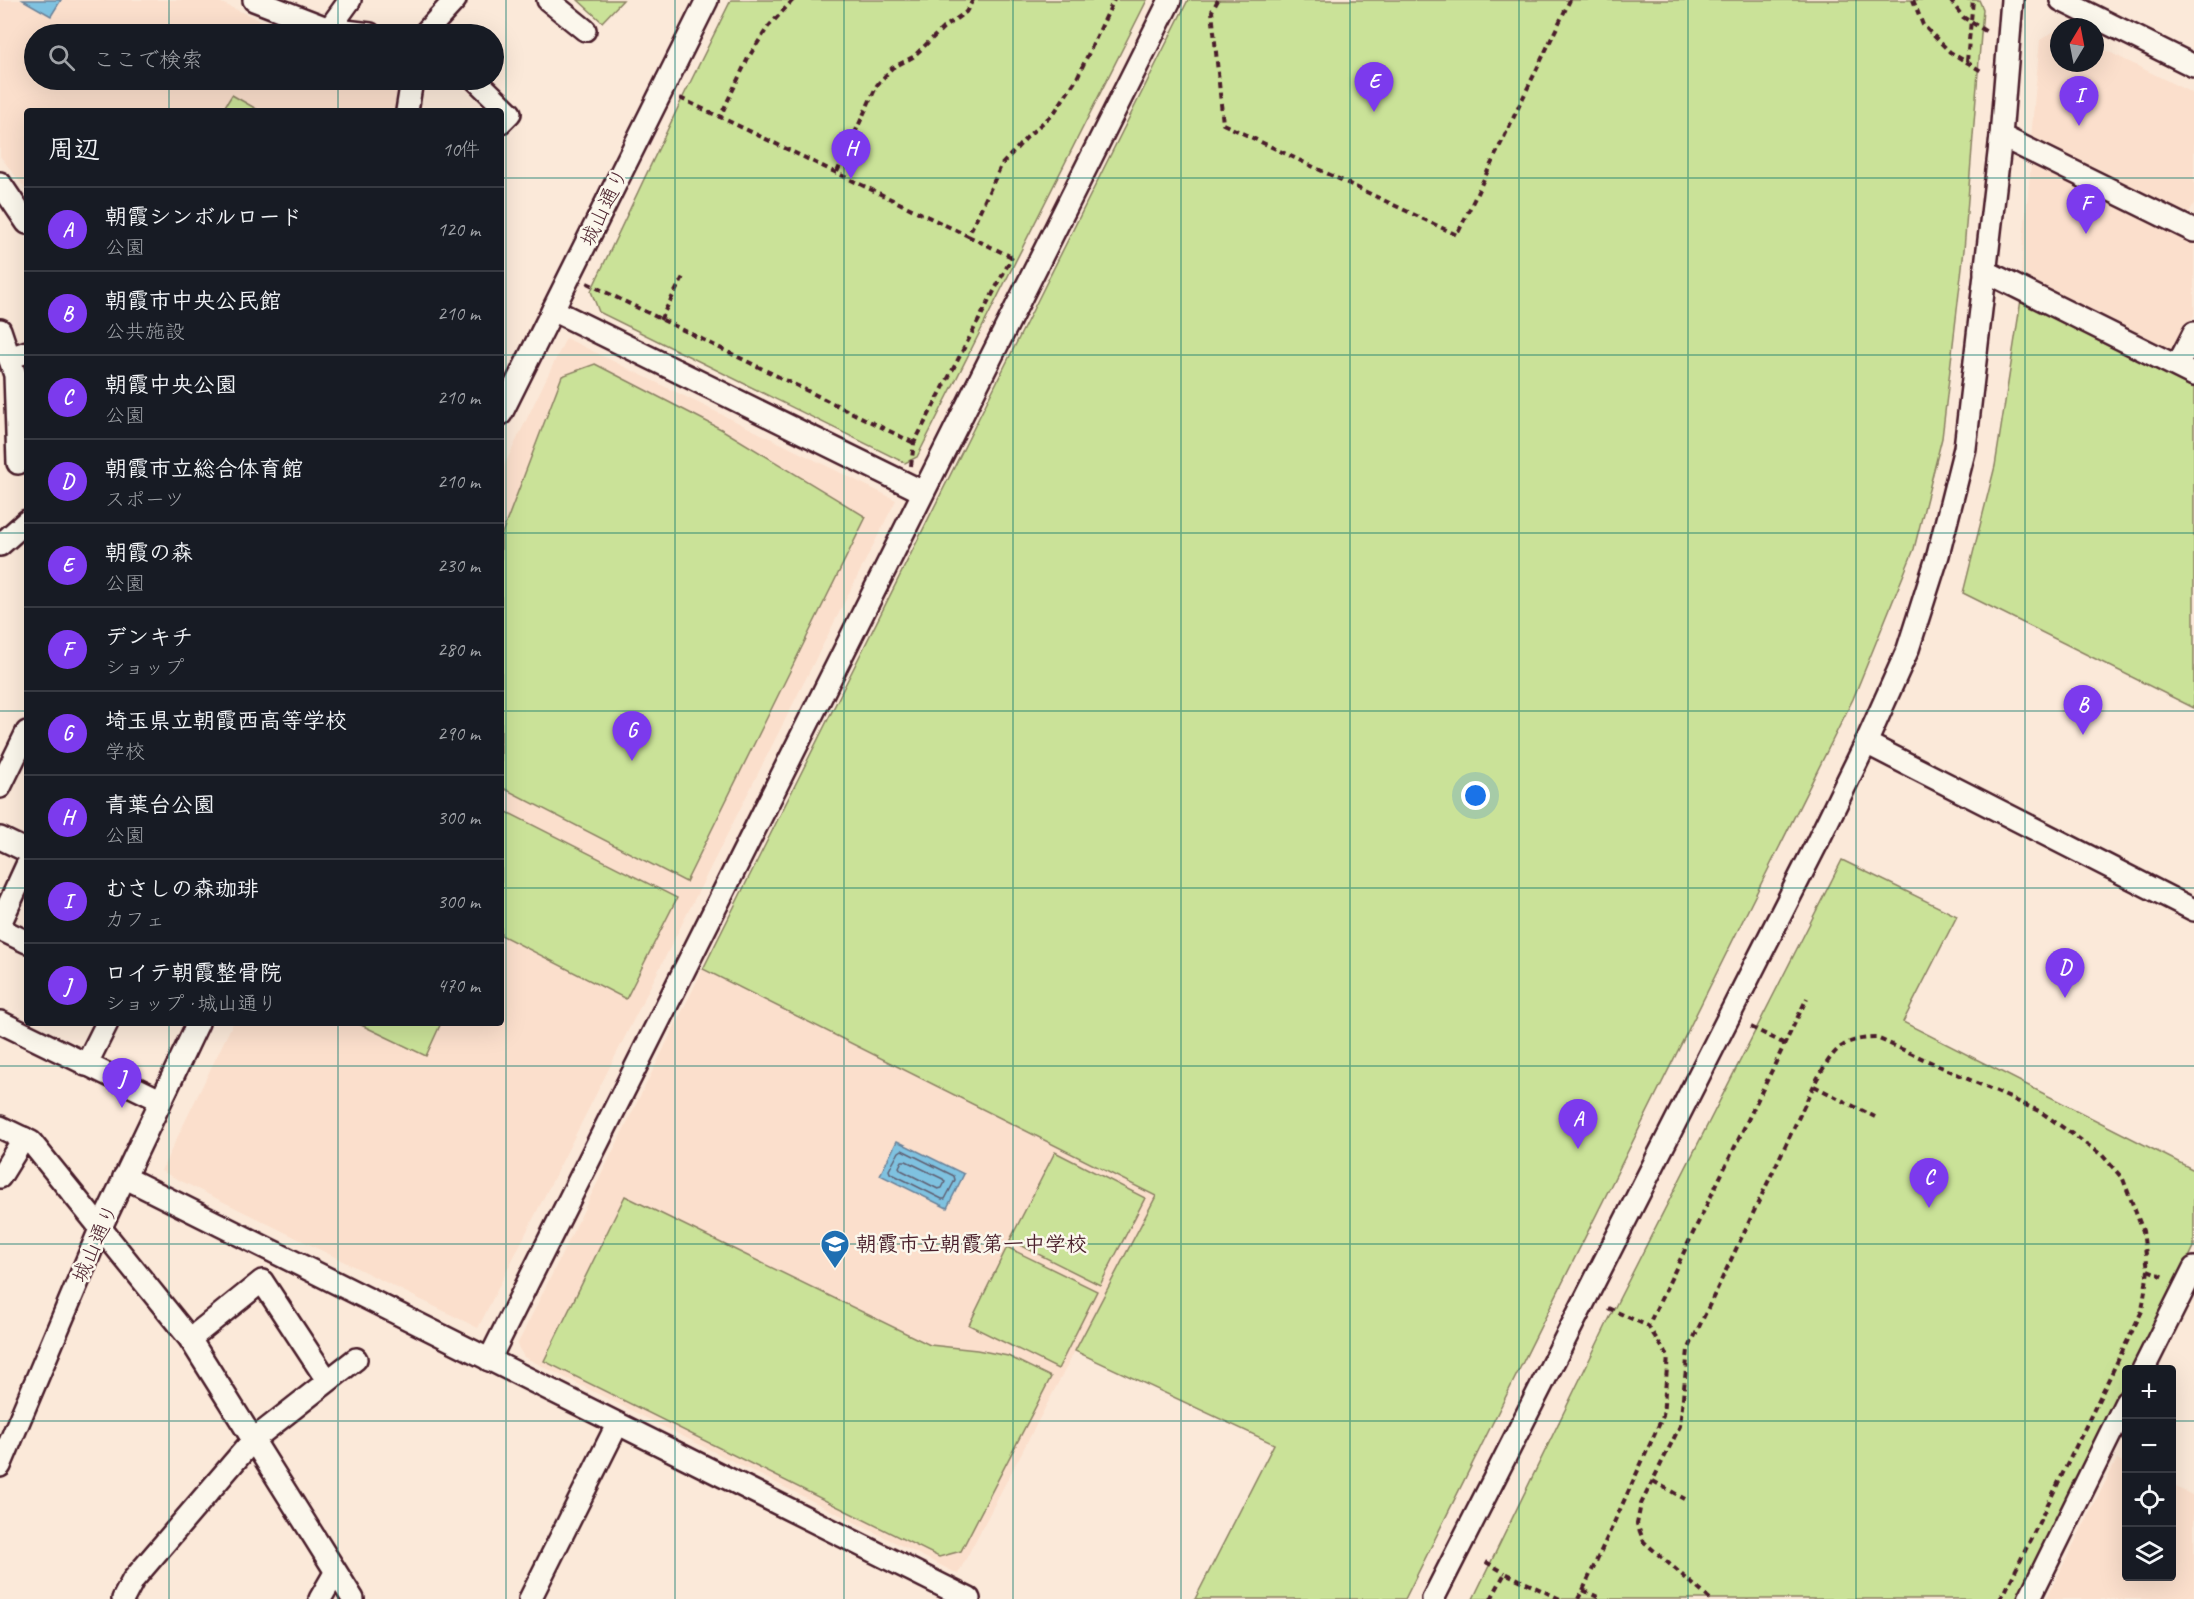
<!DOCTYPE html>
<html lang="ja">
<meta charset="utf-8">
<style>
body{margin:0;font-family:Caveat,"Klee One",sans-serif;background:#242831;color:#f1f3f6}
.controls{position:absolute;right:18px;bottom:18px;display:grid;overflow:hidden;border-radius:6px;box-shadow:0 6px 24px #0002}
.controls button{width:54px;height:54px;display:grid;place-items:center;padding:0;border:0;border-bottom:2px solid #363941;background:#171b24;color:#f1f3f6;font:30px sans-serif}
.compass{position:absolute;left:2050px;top:18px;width:54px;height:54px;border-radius:50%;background:#171b24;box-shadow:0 6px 24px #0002;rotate:10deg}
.you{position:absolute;left:1476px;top:796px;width:21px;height:21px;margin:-15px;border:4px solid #fff;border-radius:50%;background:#1a73e8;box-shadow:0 0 0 9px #1a73e833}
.badge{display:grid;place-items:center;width:39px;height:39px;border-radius:50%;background:#7c3aed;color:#fff;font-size:20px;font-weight:700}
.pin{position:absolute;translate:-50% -50px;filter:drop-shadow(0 2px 3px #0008)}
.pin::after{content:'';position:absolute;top:32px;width:21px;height:18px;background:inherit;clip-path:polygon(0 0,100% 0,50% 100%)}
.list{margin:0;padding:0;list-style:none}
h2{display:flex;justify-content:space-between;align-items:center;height:78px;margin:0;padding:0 24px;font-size:26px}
h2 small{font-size:20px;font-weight:400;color:#9ea1a6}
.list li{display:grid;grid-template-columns:39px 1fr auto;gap:18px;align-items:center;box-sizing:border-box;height:84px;padding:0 24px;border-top:2px solid #363941}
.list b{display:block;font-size:22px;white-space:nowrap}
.list p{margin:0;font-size:20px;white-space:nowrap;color:#9ea1a6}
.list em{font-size:20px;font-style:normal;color:#9ea1a6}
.icon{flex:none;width:33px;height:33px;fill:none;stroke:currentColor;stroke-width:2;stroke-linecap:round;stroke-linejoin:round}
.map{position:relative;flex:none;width:2194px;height:1599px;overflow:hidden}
.search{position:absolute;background:#171b24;box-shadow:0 6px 24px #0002;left:24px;top:24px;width:480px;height:66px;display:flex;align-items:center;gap:15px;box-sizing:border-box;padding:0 21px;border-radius:33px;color:#9ea1a6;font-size:22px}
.panel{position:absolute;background:#171b24;box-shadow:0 6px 24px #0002;left:24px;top:108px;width:480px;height:918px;border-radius:6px}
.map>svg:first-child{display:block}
</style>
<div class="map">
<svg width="2194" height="1599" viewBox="0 0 2194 1599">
<rect width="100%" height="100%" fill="#fbe9d9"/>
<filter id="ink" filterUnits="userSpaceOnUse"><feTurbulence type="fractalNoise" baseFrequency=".0167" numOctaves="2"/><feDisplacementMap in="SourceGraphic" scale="12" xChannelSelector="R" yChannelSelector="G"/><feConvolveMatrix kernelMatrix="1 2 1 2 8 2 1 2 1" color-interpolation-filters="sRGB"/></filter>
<g filter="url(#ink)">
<g fill="#fbdfcc">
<polygon points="0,0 215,0 290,34 34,34 34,80 399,80 394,111 27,111 27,191 0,156"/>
<polygon points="2059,28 2059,63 2095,63 2095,45 2194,94 2194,203 2187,217 2031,138 2040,40"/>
<polygon points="2037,161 2194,242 2194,315 2177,350 2167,352 2029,284 2021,273 2023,241 2031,164"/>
<polygon points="566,338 896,500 478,1328 161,1171 233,1023 501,1023 501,472"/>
<polygon points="703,969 1156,1196 958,1574 524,1357 517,1345"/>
<polygon points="2117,1459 2126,1464 2126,1576 2172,1576 2172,1485 2194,1496 2194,1599 2046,1599"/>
</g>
<g fill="#cae298" stroke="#8a8062" stroke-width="1.5">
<polygon points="578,0 623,0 602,22"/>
<polygon points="731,0 1147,0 917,457 905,463 599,312 591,291 682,99"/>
<polygon points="1188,0 1979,0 1983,9 1964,250 1942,438 1914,549 1853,699 1405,1599 1195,1599 1274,1444 1075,1351 1156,1196 703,969"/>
<polygon points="232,95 260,111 222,111"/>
<polygon points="2021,300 2194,388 2194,708 1963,593 1995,466"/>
<polygon points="595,364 721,429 866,517 686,882 501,787 501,536 562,376"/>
<polygon points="501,809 677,898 626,999 501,935"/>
<polygon points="1842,860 1957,916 1903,1022 2194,1170 2194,1247 2135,1369 2126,1370 2126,1387 2022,1599 1473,1599 1613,1311"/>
<polygon points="357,1023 441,1023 426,1056"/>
<polygon points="1055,1152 1145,1198 1100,1285 1010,1240"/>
<polygon points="625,1196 930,1345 977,1350 1008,1356 1051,1377 961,1551 939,1557 544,1361"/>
<polygon points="1007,1247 1097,1291 1058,1369 969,1325"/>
</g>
<g fill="#7fc2e0" stroke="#6a8198" stroke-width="1.5">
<polygon points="23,0 61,0 51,16"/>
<polygon points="897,1141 964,1174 947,1208 880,1175"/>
</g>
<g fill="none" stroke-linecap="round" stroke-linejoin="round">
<g stroke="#5f6073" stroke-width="1.5">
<polygon points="902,1150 954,1176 955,1180 945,1199 942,1199 890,1173 889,1170 899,1152"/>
<polygon points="902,1161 906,1161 943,1179 945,1182 942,1188 938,1189 901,1170 899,1167"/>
</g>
<g stroke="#4a1f2b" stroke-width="26">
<g id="minor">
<polyline points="254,0 329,29 370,34"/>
<polyline points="548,0 585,30"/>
<polyline points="2061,0 2194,66"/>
<polyline points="329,29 350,0"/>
<polyline points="424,34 455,0"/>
<polyline points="476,80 510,113 501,122"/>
<polyline points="407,111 412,80"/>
<polyline points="2001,136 2194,231"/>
<polyline points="0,183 27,223"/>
<polyline points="1985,271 2194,375"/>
<polyline points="553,310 923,492"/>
<polyline points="0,330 15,375 18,463"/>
<polyline points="9,358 27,352"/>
<polyline points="2177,366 2194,333"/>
<polyline points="501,414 707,0"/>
<polyline points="0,545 27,521"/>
<polyline points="1866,743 2194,910"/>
<polyline points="0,787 27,732"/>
<polyline points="0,838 27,851"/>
<polyline points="0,924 27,865"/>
<polyline points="0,929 27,942"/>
<polyline points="0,1022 160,1100"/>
<polyline points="86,1065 107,1023"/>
<polyline points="0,1127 31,1142 190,1339 353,1599"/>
<polyline points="0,1177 24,1138"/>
<polyline points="124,1177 969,1599"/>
<polyline points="190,1339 262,1281 327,1380"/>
<polyline points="489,1360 1170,0"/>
<polyline points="2143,1370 2194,1268"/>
<polyline points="0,1466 101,1227 198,1023"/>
<polyline points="123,1599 133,1580 253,1440 356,1359"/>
<polyline points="320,1599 335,1573"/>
<polyline points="530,1599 617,1425"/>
<polyline points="1433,1599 1817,843 1866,743 1908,649 1938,555 1965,448 2001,136 2012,0"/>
<polyline points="2029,1599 2126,1402"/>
</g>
</g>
<g stroke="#4a1f2b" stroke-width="4" stroke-dasharray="6 4.5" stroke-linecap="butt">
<polyline points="793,0 768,27 748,58 720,117 968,236 1002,164 1030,134 1054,113 1076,80 1114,0"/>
<polyline points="1218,0 1212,11 1223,124 1457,235 1570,0"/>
<polyline points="1913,0 1923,25 1950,52 1983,72"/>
<polyline points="1950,0 1963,17 1987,32"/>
<polyline points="1967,61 1973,0"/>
<polyline points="680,98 720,117"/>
<polyline points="837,172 877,85 892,68 913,57 943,28 966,12 973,0"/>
<polyline points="968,236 1014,258"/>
<polyline points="587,283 914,443"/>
<polyline points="660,320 683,277"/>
<polyline points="911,466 914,443 1012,257"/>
<polyline points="1751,1027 1785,1044"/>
<polyline points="1814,1086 1875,1117"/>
<polyline points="2148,1270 2167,1278"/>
<polyline points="1608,1308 1648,1326"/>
<polyline points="1653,1481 1685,1499"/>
<polyline points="1486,1562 1505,1573"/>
<polyline points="1583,1590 1663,1416 1668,1356 1648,1326 1807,998"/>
<polyline points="1491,1599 1505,1573 1560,1599"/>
<polyline points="1578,1599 1583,1590 1602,1599"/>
<path d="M 1710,1599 L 1644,1542 L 1637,1524 L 1641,1504 L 1680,1426 L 1688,1350 L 1817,1079 C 1834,1050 1841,1038 1877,1038 L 2041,1112 L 2102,1155 L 2123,1179 L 2143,1231 L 2148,1270 L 2142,1311 L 2005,1592 L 2000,1599"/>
</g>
<use href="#minor" stroke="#fbf7ec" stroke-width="21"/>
</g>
</g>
<path fill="none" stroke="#0f766e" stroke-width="1.5" stroke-opacity="0.55" d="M 169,0 L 169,34M 338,0 L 338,34M 506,0 L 506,1599M 675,0 L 675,1599M 844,0 L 844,1599M 1013,0 L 1013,1599M 1181,0 L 1181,1599M 1350,0 L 1350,1599M 1519,0 L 1519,1599M 1688,0 L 1688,1599M 1856,0 L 1856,1599M 2025,0 L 2025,1599M 169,80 L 169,111M 338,80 L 338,111M 0,178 L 27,178M 501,178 L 2194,178M 0,355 L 27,355M 501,355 L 2194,355M 0,533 L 27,533M 501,533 L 2194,533M 0,711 L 27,711M 501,711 L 2194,711M 0,888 L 27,888M 501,888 L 2194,888M 169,1023 L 169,1599M 338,1023 L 338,1599M 0,1066 L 2194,1066M 0,1244 L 2194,1244M 0,1421 L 2126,1421M 2172,1421 L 2194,1421"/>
<defs>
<g id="school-pin" transform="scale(1.5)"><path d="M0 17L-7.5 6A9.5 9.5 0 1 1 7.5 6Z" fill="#1f6fb2" stroke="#fbf7ec"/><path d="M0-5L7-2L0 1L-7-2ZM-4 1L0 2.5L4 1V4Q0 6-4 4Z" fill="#fff"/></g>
</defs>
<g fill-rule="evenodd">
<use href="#school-pin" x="835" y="1244"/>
</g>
<g text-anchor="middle" stroke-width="5" stroke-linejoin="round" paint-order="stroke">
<g font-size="21" fill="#4a1f2b" stroke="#fbf7ec">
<text transform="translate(604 207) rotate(-64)" y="7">城山通り</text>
<text transform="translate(95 1243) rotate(-66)" y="7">城山通り</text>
</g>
<g font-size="21" font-weight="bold" fill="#4a1f2b" stroke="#fbf7ec" text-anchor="start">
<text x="856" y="1251">朝霞市立朝霞第一中学校</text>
</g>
</g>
</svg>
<div class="controls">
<button>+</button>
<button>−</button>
<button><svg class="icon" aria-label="locate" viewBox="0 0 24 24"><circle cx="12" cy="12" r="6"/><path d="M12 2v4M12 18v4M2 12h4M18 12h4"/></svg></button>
<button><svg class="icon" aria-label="layers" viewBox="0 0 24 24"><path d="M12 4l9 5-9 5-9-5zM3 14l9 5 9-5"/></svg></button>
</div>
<svg class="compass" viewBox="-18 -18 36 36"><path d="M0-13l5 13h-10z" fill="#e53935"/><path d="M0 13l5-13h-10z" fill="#9ea1a6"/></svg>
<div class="you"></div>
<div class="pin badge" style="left:1578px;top:1149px">A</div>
<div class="pin badge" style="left:2083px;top:735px">B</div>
<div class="pin badge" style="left:1929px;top:1208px">C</div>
<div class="pin badge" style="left:2065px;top:998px">D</div>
<div class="pin badge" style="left:1374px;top:112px">E</div>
<div class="pin badge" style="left:2086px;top:234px">F</div>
<div class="pin badge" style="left:632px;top:761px">G</div>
<div class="pin badge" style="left:851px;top:179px">H</div>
<div class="pin badge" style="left:2079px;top:126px">I</div>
<div class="pin badge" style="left:122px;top:1108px">J</div>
<div class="search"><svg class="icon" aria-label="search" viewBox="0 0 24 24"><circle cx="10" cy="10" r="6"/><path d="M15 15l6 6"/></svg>ここで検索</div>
<section class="panel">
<h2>周辺<small>10件</small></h2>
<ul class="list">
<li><span class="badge">A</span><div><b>朝霞シンボルロード</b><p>公園</p></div><em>120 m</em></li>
<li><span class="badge">B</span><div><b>朝霞市中央公民館</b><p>公共施設</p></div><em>210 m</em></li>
<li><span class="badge">C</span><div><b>朝霞中央公園</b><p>公園</p></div><em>210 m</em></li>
<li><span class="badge">D</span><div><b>朝霞市立総合体育館</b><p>スポーツ</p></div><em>210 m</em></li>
<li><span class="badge">E</span><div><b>朝霞の森</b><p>公園</p></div><em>230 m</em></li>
<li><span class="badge">F</span><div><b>デンキチ</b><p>ショップ</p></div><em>280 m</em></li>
<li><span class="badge">G</span><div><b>埼玉県立朝霞西高等学校</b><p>学校</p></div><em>290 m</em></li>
<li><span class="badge">H</span><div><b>青葉台公園</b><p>公園</p></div><em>300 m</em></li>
<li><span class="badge">I</span><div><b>むさしの森珈琲</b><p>カフェ</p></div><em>300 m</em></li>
<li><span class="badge">J</span><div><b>ロイテ朝霞整骨院</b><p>ショップ · 城山通り</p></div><em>470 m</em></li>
</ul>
</section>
</div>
